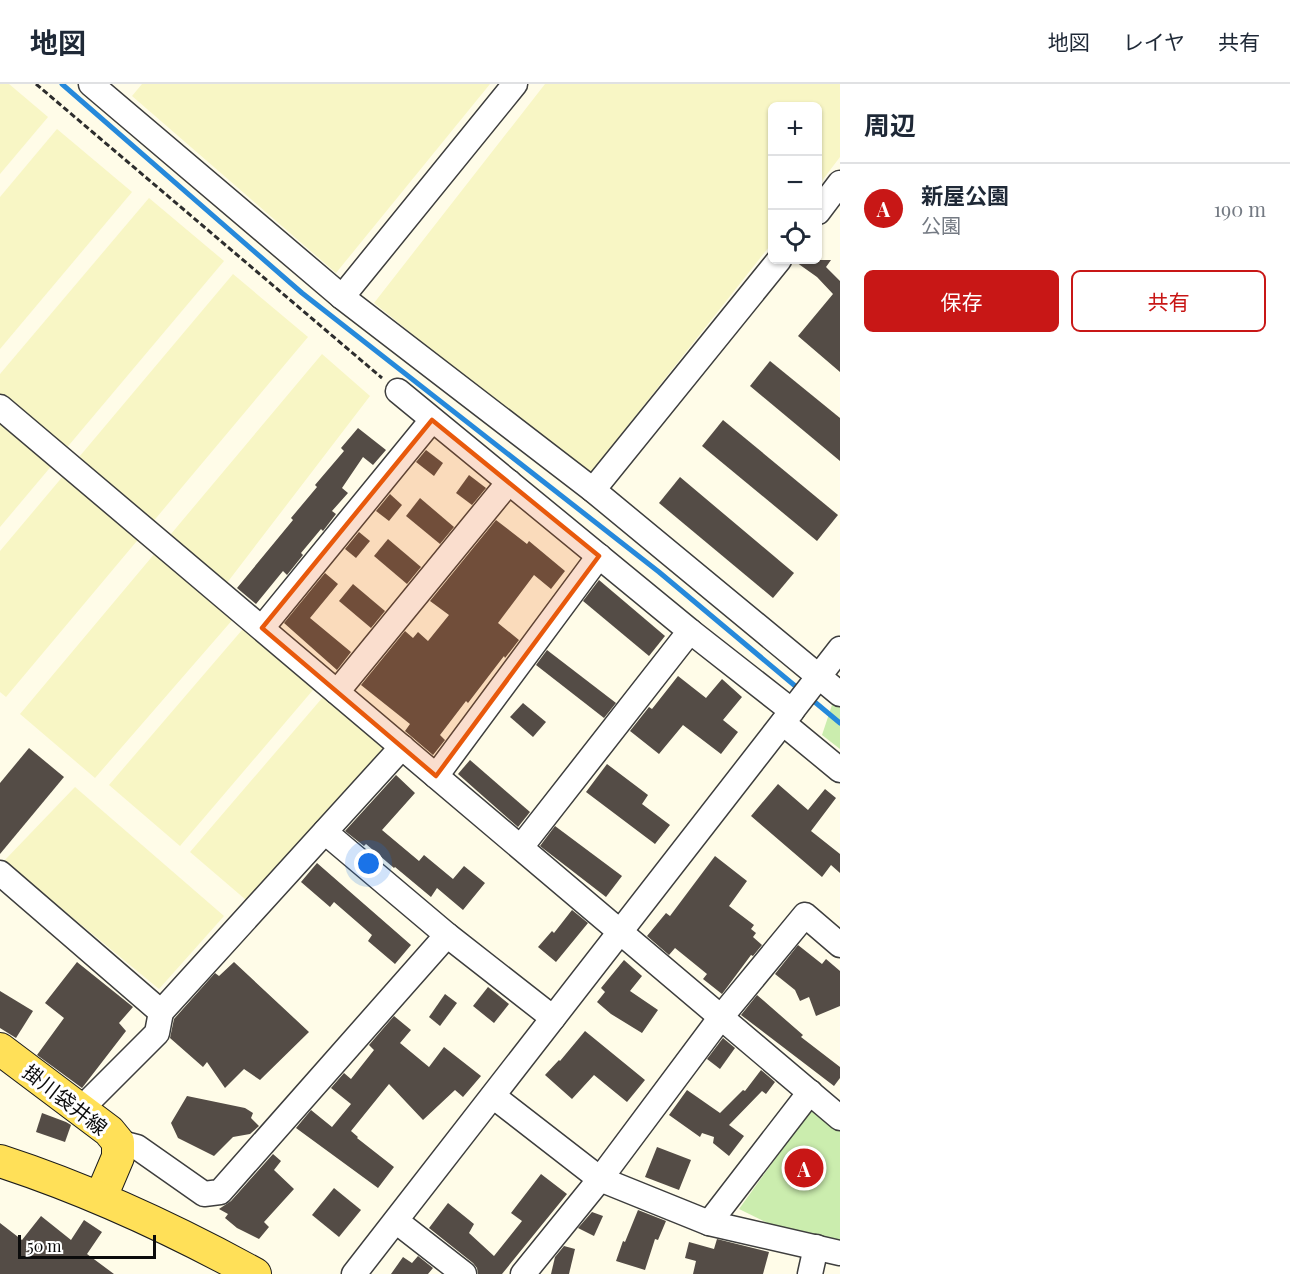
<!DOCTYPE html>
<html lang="ja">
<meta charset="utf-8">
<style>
body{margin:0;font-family:"Playfair Display","Noto Sans JP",serif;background:#f2f2f3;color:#1f2937}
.controls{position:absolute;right:18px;top:18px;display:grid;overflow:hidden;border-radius:9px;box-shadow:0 2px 4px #0004}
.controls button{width:54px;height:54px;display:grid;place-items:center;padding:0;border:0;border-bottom:2px solid #e0e1e3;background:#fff;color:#1f2937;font:30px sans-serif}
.scale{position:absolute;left:18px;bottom:15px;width:138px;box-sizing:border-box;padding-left:6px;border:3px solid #0b0b0b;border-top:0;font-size:16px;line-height:21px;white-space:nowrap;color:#0b0b0b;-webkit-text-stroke:4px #fff;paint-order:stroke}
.you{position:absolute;left:369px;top:780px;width:21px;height:21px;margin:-15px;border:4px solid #fff;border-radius:50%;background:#1a73e8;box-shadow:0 0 0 9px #1a73e833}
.badge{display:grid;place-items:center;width:39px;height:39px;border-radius:50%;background:#c81716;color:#fff;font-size:20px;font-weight:700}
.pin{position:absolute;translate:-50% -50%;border:3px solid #fff;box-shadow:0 2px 6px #0006}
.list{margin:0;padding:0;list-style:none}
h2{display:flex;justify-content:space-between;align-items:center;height:78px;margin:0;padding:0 24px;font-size:26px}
h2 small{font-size:20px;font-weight:400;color:#747a83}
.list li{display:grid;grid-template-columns:39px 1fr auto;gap:18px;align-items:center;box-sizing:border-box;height:90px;padding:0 24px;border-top:2px solid #e0e1e3}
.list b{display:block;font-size:22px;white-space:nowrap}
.list p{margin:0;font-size:20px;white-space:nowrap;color:#747a83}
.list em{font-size:20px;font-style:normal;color:#747a83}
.actions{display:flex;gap:12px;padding:18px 24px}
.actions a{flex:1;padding:14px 0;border:2px solid #c81716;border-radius:9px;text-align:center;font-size:21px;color:#c81716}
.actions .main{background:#c81716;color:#fff}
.icon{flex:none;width:33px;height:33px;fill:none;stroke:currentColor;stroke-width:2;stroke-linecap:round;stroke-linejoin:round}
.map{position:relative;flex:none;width:840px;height:1190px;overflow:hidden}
header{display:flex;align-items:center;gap:36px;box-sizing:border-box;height:84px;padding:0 30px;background:#fff;border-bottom:2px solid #e0e1e3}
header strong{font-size:28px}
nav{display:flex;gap:33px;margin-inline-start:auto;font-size:21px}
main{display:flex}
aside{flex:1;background:#fff}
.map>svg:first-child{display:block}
</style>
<header>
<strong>地図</strong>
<nav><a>地図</a><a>レイヤ</a><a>共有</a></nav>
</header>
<main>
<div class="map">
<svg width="840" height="1190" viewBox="0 0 840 1190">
<rect width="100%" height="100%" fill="#fffce8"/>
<g fill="#f8f6c5">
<polygon points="0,0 9,0 48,33 0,90"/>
<polygon points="142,0 490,0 336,189 132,12"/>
<polygon points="545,0 840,0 840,73 818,102 818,22 772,22 772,159 588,392 374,219"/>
<polygon points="57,45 132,108 0,265 0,113"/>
<polygon points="149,114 224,177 0,443 0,290"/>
<polygon points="233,190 308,253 6,613 0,608 0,467"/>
<polygon points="322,270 370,312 220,508 241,526 95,694 20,630"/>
<polygon points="254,532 324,593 180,762 109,701"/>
<polygon points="335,599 405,659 260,828 190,768"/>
<polygon points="75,703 224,832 159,905 4,777"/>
</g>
<g fill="#cbedae">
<polygon points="835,612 840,614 840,665 822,651"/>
<polygon points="813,1022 840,1043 840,1169 816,1163 739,1125"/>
</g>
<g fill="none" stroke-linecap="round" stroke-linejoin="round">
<g stroke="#2689db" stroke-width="5">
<polyline points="62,0 302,209 659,488 800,606"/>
<polyline points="810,614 840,639"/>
</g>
</g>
<g fill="#544c46">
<polygon points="793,176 831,176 826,183 840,197 840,288 798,252 833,210 817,193"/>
<polygon points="770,277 840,334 840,377 750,302"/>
<polygon points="723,336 838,431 817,457 702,362"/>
<polygon points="358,344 386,366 373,381 363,373 342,404 348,409 332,427 336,430 323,447 321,445 301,469 303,471 287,491 283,487 256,520 237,504 293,436 291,434 317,403 315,401 344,367 341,364"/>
<polygon points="426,366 443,379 434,392 416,378"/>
<polygon points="469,391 486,404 472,421 456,409"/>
<polygon points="680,393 794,489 773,514 659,419"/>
<polygon points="390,410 402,421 389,437 376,427"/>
<polygon points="420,414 454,443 440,460 406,432"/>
<polygon points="496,436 527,460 529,457 565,487 551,505 534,491 498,539 519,556 505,574 504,572 468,619 466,617 440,651 445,656 433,671 405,647 410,640 361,601 405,547 413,554 418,548 428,557 449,531 430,517"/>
<polygon points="359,448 370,457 356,474 345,465"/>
<polygon points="388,455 421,483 407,500 374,472"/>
<polygon points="325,489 338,500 310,534 351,568 337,586 284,539"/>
<polygon points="599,496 665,552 649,572 583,517"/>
<polygon points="353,500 385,527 371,544 339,517"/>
<polygon points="547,566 616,619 604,634 536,581"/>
<polygon points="678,592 706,614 722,595 742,613 723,636 738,648 721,670 683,641 659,670 630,647 649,623 652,625"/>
<polygon points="523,619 546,638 533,653 510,633"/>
<polygon points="29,664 64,693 0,770 0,699"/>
<polygon points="470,676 530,728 518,743 458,690"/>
<polygon points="607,680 648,711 642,720 670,741 655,760 586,708"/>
<polygon points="396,691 415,709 382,746 419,777 424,771 453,795 464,782 485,799 463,826 437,804 431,813 395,783 394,784 366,760 364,762 345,747"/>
<polygon points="778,700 808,726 825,705 836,714 811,747 840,770 840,789 831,781 822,793 751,732"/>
<polygon points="555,742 622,792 606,813 540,762"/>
<polygon points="715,772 747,797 729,822 754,841 751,845 756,849 753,853 762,861 753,872 751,871 722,910 703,895 707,890 675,864 669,871 647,852 666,829 670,832"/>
<polygon points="317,779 411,861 395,880 368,857 372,851 334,818 330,823 301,798"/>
<polygon points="572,826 588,839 556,878 538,863 552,847 554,849"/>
<polygon points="798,861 822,880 826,875 840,887 840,922 816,932 809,913 800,917 795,906 775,890"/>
<polygon points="624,876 642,892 630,907 658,926 642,949 611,930 597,918 605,908 601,904"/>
<polygon points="77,878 133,923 119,939 126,947 82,1004 37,971 64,934 45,919"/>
<polygon points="234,878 309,948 260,996 244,985 225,1004 207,978 203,983 170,954 174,935 215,889 219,892"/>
<polygon points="488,903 509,920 494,939 473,922"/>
<polygon points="0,907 33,927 16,954 0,944"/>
<polygon points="445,910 457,919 440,942 429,933"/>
<polygon points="757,911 803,951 801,953 840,983 840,994 834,1002 741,931"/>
<polygon points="394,932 411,946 400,959 429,983 444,963 481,992 463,1013 455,1006 423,1036 389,1000 351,1047 358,1053 357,1054 394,1083 378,1104 296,1044 311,1026 332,1043 351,1020 331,1004 344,989 351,995 374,966 369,961"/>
<polygon points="585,947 645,996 627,1018 594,991 572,1015 545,991 559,976 560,977"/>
<polygon points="723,954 735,964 720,985 707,975"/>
<polygon points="761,986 775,998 766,1010 762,1007 729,1041 744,1052 729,1072 713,1059 714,1053 702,1049 700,1053 669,1031 687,1006 720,1029 743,1006 745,1007"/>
<polygon points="187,1012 245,1024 253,1029 251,1034 259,1042 250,1050 233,1053 214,1072 178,1054 171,1039"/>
<polygon points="42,1029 66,1038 71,1041 65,1058 36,1048"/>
<polygon points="657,1063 691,1076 679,1106 645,1093"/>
<polygon points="273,1070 281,1077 274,1086 294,1105 264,1138 269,1143 259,1155 237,1144 225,1134 228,1130 219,1125 231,1117"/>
<polygon points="541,1090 567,1110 502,1190 478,1190 477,1184 473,1179 429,1144 448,1119 474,1140 469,1149 494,1172 522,1137 511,1129"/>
<polygon points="334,1104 361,1126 339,1153 312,1131"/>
<polygon points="638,1126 666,1137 658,1156 655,1155 645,1186 616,1177 623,1157 625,1158"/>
<polygon points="592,1128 603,1132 594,1152 578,1144"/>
<polygon points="41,1132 71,1156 84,1136 102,1148 87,1170 114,1190 0,1190 0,1139 22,1156"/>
<polygon points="717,1155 769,1168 763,1190 693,1190 696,1177 685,1174 689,1158 714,1165"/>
<polygon points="564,1162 575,1165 569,1190 551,1190 555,1173"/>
<polygon points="418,1172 433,1184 428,1190 391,1190 403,1173 412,1179"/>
</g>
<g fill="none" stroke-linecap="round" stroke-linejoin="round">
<g stroke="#3e3e3e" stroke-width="27">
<g id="minor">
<polyline points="91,0 342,213 593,406 840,610"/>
<polyline points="818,128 840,99"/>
<polyline points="342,213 515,0"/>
<polyline points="398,307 690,547 521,763"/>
<polyline points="0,323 840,1034"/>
<polyline points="593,406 779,176"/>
<polyline points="262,544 432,336"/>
<polyline points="690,547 792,627"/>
<polyline points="337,608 509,398"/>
<polyline points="783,639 840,686"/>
<polyline points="436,692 599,472"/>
<polyline points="0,789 161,928 402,663"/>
<polyline points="447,851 553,934"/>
<polyline points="493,1012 600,1095 709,1139 840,1169"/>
<polyline points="80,1026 157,949 161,928"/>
<polyline points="118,1058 137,1063 204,1110 220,1108 447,851 325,748"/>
<polyline points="396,1137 464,1190"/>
<polyline points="709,1139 810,1008"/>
<polyline points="354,1190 840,565"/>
<polyline points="523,1190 600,1095 721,933 805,831 840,861"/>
<polyline points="810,1190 816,1163"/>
</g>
</g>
<g stroke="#1c1c1c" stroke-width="34">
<g id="major">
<polyline points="0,965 109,1047 118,1058 118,1073 101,1113"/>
<path d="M 0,1077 C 89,1106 173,1145 255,1190"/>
</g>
</g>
<polyline stroke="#2d2d2d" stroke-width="3" stroke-dasharray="6 3" stroke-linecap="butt" points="36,0 382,294"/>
<use href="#minor" stroke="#fff" stroke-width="24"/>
<use href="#major" stroke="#ffe058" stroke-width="32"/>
</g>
<path fill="#e8590c" fill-opacity="0.2" stroke="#e8590c" stroke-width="4.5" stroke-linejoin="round" d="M 432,336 L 599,472 L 436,692 L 262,544 Z"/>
<g text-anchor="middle" stroke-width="6" stroke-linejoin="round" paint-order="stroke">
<g font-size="20" fill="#0b0b0b" stroke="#fff">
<text transform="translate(65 1016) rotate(38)" y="7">掛川袋井線</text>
</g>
</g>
</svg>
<div class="controls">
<button>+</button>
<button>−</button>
<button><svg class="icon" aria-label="locate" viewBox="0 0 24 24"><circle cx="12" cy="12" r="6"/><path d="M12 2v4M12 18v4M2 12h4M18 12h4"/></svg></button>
</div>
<div class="scale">50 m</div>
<div class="you"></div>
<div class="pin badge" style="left:804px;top:1084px">A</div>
</div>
<aside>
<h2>周辺<small></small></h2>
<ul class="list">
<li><span class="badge">A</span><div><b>新屋公園</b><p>公園</p></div><em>190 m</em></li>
</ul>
<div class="actions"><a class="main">保存</a><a>共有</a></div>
</aside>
</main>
